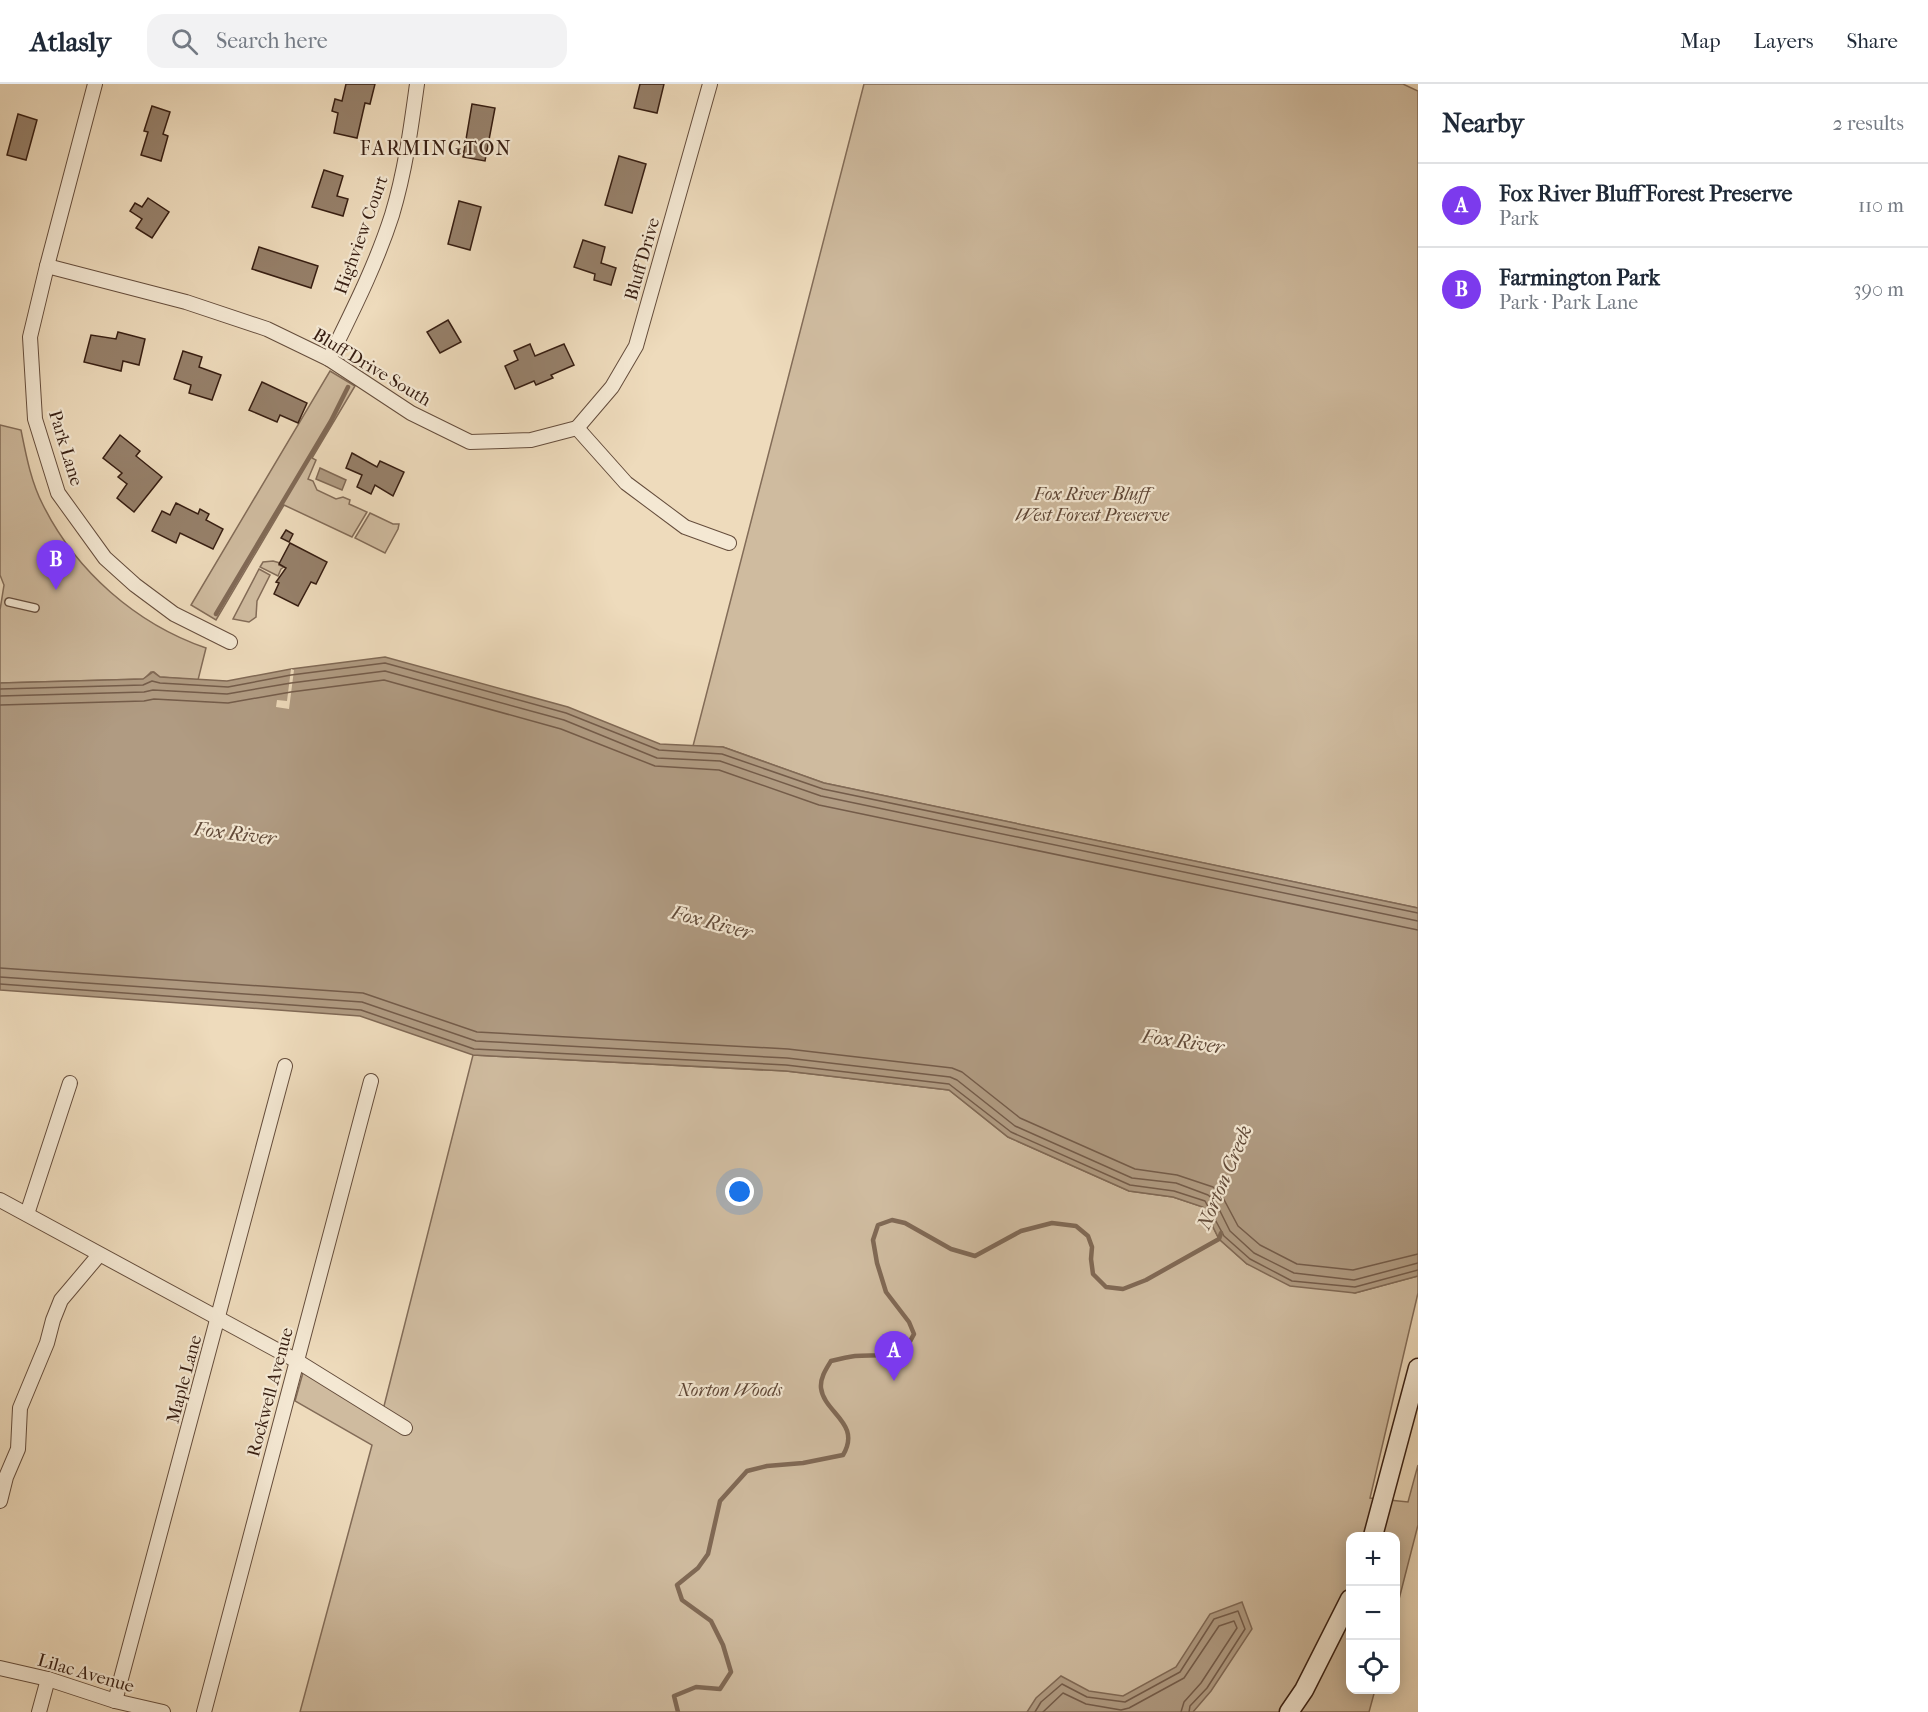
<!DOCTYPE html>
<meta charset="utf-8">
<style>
body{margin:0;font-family:"IM FELL French Canon",serif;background:#f2f2f3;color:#1f2937}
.controls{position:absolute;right:18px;bottom:18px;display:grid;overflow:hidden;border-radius:12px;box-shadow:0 3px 15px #0003}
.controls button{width:54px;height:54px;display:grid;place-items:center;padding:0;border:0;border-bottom:2px solid #e0e1e3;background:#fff;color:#1f2937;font:30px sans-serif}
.you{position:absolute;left:740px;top:1108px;width:21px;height:21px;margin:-15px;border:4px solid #fff;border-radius:50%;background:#1a73e8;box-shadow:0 0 0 9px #1a73e833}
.badge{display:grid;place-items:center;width:39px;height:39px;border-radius:50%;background:#7c3aed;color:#fff;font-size:20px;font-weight:700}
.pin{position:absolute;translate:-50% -50px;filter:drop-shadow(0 2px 3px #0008)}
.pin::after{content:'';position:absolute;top:32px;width:21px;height:18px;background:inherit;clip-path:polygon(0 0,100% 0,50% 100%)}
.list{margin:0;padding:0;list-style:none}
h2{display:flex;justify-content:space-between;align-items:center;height:78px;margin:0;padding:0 24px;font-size:26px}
h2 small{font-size:20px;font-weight:400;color:#747a83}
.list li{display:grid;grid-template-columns:39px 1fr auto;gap:18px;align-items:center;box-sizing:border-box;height:84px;padding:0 24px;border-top:2px solid #e0e1e3}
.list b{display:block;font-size:22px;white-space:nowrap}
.list p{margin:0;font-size:20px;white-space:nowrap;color:#747a83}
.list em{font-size:20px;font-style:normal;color:#747a83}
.icon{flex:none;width:33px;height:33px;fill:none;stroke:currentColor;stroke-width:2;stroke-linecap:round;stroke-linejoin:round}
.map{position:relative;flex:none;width:1418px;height:1628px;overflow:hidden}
header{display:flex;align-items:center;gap:36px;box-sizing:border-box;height:84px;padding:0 30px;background:#fff;border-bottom:2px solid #e0e1e3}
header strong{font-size:28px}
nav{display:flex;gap:33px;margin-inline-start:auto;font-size:21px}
.search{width:420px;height:54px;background:#f2f2f3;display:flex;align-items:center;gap:15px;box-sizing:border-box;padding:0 21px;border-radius:18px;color:#747a83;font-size:22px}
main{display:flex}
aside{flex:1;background:#fff}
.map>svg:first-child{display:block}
</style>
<header>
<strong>Atlasly</strong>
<div class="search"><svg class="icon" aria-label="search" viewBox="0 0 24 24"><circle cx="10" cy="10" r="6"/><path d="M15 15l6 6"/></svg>Search here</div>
<nav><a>Map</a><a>Layers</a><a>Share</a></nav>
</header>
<main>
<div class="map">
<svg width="1418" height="1628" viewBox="0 0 1418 1628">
<rect width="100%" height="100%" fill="#eedbbc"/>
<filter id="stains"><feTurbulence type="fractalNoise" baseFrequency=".00333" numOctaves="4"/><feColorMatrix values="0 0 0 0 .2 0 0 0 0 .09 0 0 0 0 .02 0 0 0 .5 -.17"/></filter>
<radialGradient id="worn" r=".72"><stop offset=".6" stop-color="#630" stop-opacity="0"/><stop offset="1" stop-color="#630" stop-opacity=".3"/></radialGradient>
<g fill="#cfbb9f" stroke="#836c58" stroke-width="1.5">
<polygon points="864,0 1403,0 1418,7 1418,824 824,699 723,663 693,662"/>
<polygon points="330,287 355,302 312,374 316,376 308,395 313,397 317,406 336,415 343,413 350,416 349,420 367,428 352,453 284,421 216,536 191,521"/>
<path d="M 0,341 L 21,346 C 26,371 31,398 43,421 C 76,487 136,540 206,564 L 198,596 L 160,593 L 154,588 L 151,588 L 144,595 L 0,599 L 0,526 L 4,501 L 0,491 Z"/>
<polygon points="370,429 393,440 399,440 398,445 385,469 355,454"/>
<polygon points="273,477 280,479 279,481 284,483 281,485 278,492 260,483 263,478"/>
<polygon points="259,485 270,491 257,517 256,533 249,538 233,535"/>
<polygon points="473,971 786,987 949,1006 1008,1053 1129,1107 1173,1113 1203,1123 1219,1155 1247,1180 1355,1209 1418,1192 1418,1209 1370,1414 1408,1418 1418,1381 1418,1441 1396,1527 1396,1452 1350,1452 1350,1606 1375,1606 1369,1628 300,1628 372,1361 295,1317 306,1278 383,1326"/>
</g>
<g fill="#b09b82" stroke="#806955" stroke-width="1.5">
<polygon points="320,384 346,396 342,406 316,395"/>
<polygon points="385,573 568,623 660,660 723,663 824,699 1418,824 1418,1192 1355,1209 1290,1202 1247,1180 1219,1155 1203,1123 1173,1113 1129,1107 1008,1053 949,1006 786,987 473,971 360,932 0,906 0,599 143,595 153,588 160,593 227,597 291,585"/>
<polygon points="1242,1518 1252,1545 1211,1607 1193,1628 1027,1628 1036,1614 1061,1592 1089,1607 1123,1612 1176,1583 1210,1530"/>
</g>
<polygon fill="#eedbbc" points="291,585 294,586 289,625 276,623 277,616 287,617"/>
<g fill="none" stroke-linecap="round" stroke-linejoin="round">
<g stroke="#745c4a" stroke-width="1.5">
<polyline points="0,605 143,601 152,597 160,599 228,603 291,591 385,579 566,629 659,666 722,670 823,705 1418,829"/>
<polyline points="0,612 144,608 153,606 227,610 291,599 385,587 564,636 657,674 720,677 821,712 1418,837"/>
<polyline points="0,621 144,617 154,615 228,619 291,608 384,596 561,645 655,682 719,686 819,721 1418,846"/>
<polyline points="0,884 363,909 477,948 788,965 952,984 962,988 1020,1034 1135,1085 1177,1091 1213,1103 1221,1110 1238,1142 1260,1161 1297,1180 1353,1186 1418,1170"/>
<polyline points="0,893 362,918 476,957 787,974 950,993 957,996 1015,1042 1132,1094 1176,1099 1208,1111 1215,1117 1230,1147 1254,1169 1294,1189 1354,1196 1418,1179"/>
<polyline points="0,900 361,926 474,965 786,981 949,1000 1011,1048 1130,1101 1174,1107 1205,1117 1224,1152 1250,1175 1292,1197 1355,1203 1418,1186"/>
<polyline points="1035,1628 1041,1618 1062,1600 1087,1613 1125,1618 1180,1588 1214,1535 1238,1527 1245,1545 1207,1604 1190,1622 1189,1628"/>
<polyline points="1043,1628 1063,1609 1086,1620 1121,1626 1129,1624 1184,1594 1219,1542 1234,1537 1237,1544 1201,1599 1184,1618 1181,1628"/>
</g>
<g stroke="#806955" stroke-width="4.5">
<polyline points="216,530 331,337 348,303"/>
<path d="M 678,1628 L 674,1612 L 696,1603 L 720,1605 L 731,1588 L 723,1561 L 711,1537 L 682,1516 L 677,1501 L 698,1484 L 708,1470 L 720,1417 L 747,1387 L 767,1382 L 803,1379 L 843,1371 C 862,1339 824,1329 821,1304 C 820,1294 826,1285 831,1277 C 839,1275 847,1273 855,1272 C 880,1270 902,1277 914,1250 L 909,1238 L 886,1208 L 877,1179 L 873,1156 L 878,1141 L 892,1136 L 905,1139 L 951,1165 L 975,1172 L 1021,1147 L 1052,1139 L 1076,1142 L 1088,1152 L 1092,1163 L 1091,1175 L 1093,1190 L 1106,1203 L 1123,1205 L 1146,1196 L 1219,1155 L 1221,1149"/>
</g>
</g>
<g fill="#96806a" stroke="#371e12" stroke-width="1.5">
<polygon points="346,0 375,0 370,20 365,19 357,54 334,49 338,29 332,27 335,15 342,17"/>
<polygon points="640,0 664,0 657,29 634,24"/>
<polygon points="472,20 495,24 485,77 463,73"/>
<polygon points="152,22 170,28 163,50 168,52 161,77 141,71 148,48 144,47"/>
<polygon points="18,30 37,36 26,76 7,71"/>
<polygon points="619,72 646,80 632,129 605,121"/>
<polygon points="324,86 343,92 337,112 348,115 343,132 312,123"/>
<polygon points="148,114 169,128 152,154 136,144 142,135 130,127 135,119 142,123"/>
<polygon points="459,117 481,123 470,166 448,160"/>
<polygon points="583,156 605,163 601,179 616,184 611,201 594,196 595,190 574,183"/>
<polygon points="259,163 318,182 311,204 252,185"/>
<polygon points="448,236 461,258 440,269 427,248"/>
<polygon points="118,248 145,255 139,281 123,277 121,287 84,278 91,251 116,255"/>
<polygon points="530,260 535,272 564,260 574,281 551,291 553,294 536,301 534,297 515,305 505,282 518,276 514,267"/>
<polygon points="183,267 202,273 199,283 221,291 212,316 189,309 191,301 174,295"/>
<polygon points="262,298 307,319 298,339 280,331 277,338 249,326"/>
<polygon points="120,351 140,367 136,372 162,393 134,428 117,414 127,400 118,393 122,389 103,374"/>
<polygon points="352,369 377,383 380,377 404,388 393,412 375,401 371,410 357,403 362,391 346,384"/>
<polygon points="176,419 198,430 200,425 209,430 206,436 223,445 213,465 180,449 176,459 152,447 162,427 170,431"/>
<polygon points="286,446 293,450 289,458 281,454"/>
<polygon points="290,459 327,478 316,500 311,498 298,522 274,510 279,499 276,498 286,484 279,480"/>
</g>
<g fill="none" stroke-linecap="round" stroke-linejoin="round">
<g stroke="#654d3c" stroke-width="10">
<polyline id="service" points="9,518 35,524"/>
</g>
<g stroke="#654d3c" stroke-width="16">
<g id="minor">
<polyline points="95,0 47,182 30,253 35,335 58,409 105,474 135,501 174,530 230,558"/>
<polyline points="47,182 186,218 267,245 329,275 411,329 470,358 531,356 577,344"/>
<path d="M 329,275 C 352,228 376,181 392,131 C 405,88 411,44 417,0"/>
<polyline points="577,344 612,303 636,262 710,0"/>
<polyline points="577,344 626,399 685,443 729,459"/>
<polyline points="0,1116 297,1277 405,1344"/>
<polyline points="27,1130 70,999"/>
<polyline points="0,1417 6,1393 18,1365 20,1324 47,1259 53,1236 61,1216 99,1171"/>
<polyline points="0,1584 48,1595 115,1617 163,1628"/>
<polyline points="115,1617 285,982"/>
<polyline points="39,1628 48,1595"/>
<polyline points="204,1628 371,997"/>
</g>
</g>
<g stroke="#371e12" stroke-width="21">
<g id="secondary">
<polyline points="1373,1452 1418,1284"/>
<polyline points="1289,1628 1304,1606 1350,1515"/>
</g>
</g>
<use href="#service" stroke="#f4e8d3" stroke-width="7"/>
<use href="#minor" stroke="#f4e8d3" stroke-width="14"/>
<use href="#secondary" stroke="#f4e8d3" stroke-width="18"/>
</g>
<g text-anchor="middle" stroke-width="4.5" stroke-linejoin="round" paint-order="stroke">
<g font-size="18" fill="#371e12" stroke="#f4e8d3">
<text transform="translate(361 151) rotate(-70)" y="6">Highview Court</text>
<text transform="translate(642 175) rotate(-74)" y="6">Bluff Drive</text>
<text transform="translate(372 283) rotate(31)" y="6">Bluff Drive South</text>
<text transform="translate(66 364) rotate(73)" y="6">Park Lane</text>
<text transform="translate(184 1295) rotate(-75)" y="6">Maple Lane</text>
<text transform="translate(270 1308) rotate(-75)" y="6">Rockwell Avenue</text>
<text transform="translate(86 1589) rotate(16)" y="6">Lilac Avenue</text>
</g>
<g font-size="18" font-style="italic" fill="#5d4535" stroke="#f4e8d3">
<text x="1092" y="416">Fox River Bluff<tspan x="1092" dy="21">West Forest Preserve</tspan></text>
<text x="730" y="1312">Norton Woods</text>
</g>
<g font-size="20" letter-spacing="1.5" fill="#371e12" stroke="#f4e8d3">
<text x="436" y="71">FARMINGTON</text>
</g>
<g font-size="20" font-style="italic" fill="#614a39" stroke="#f4e8d3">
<text transform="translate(235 749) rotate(7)" y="7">Fox River</text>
<text transform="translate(712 838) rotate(15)" y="7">Fox River</text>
<text transform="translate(1183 957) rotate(8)" y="7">Fox River</text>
<text transform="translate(1224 1093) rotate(-67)" y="7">Norton Creek</text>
</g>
</g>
<rect width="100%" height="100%" filter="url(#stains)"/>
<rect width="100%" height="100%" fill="url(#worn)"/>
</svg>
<div class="controls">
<button>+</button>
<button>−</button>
<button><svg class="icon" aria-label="locate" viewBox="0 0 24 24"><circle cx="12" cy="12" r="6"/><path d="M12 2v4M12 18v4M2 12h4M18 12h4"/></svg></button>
</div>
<div class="you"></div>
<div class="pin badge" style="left:894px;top:1297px">A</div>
<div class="pin badge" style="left:56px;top:506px">B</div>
</div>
<aside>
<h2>Nearby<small>2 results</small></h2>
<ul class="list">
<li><span class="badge">A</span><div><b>Fox River Bluff Forest Preserve</b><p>Park</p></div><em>110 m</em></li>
<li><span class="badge">B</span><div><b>Farmington Park</b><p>Park · Park Lane</p></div><em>390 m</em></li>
</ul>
</aside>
</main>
